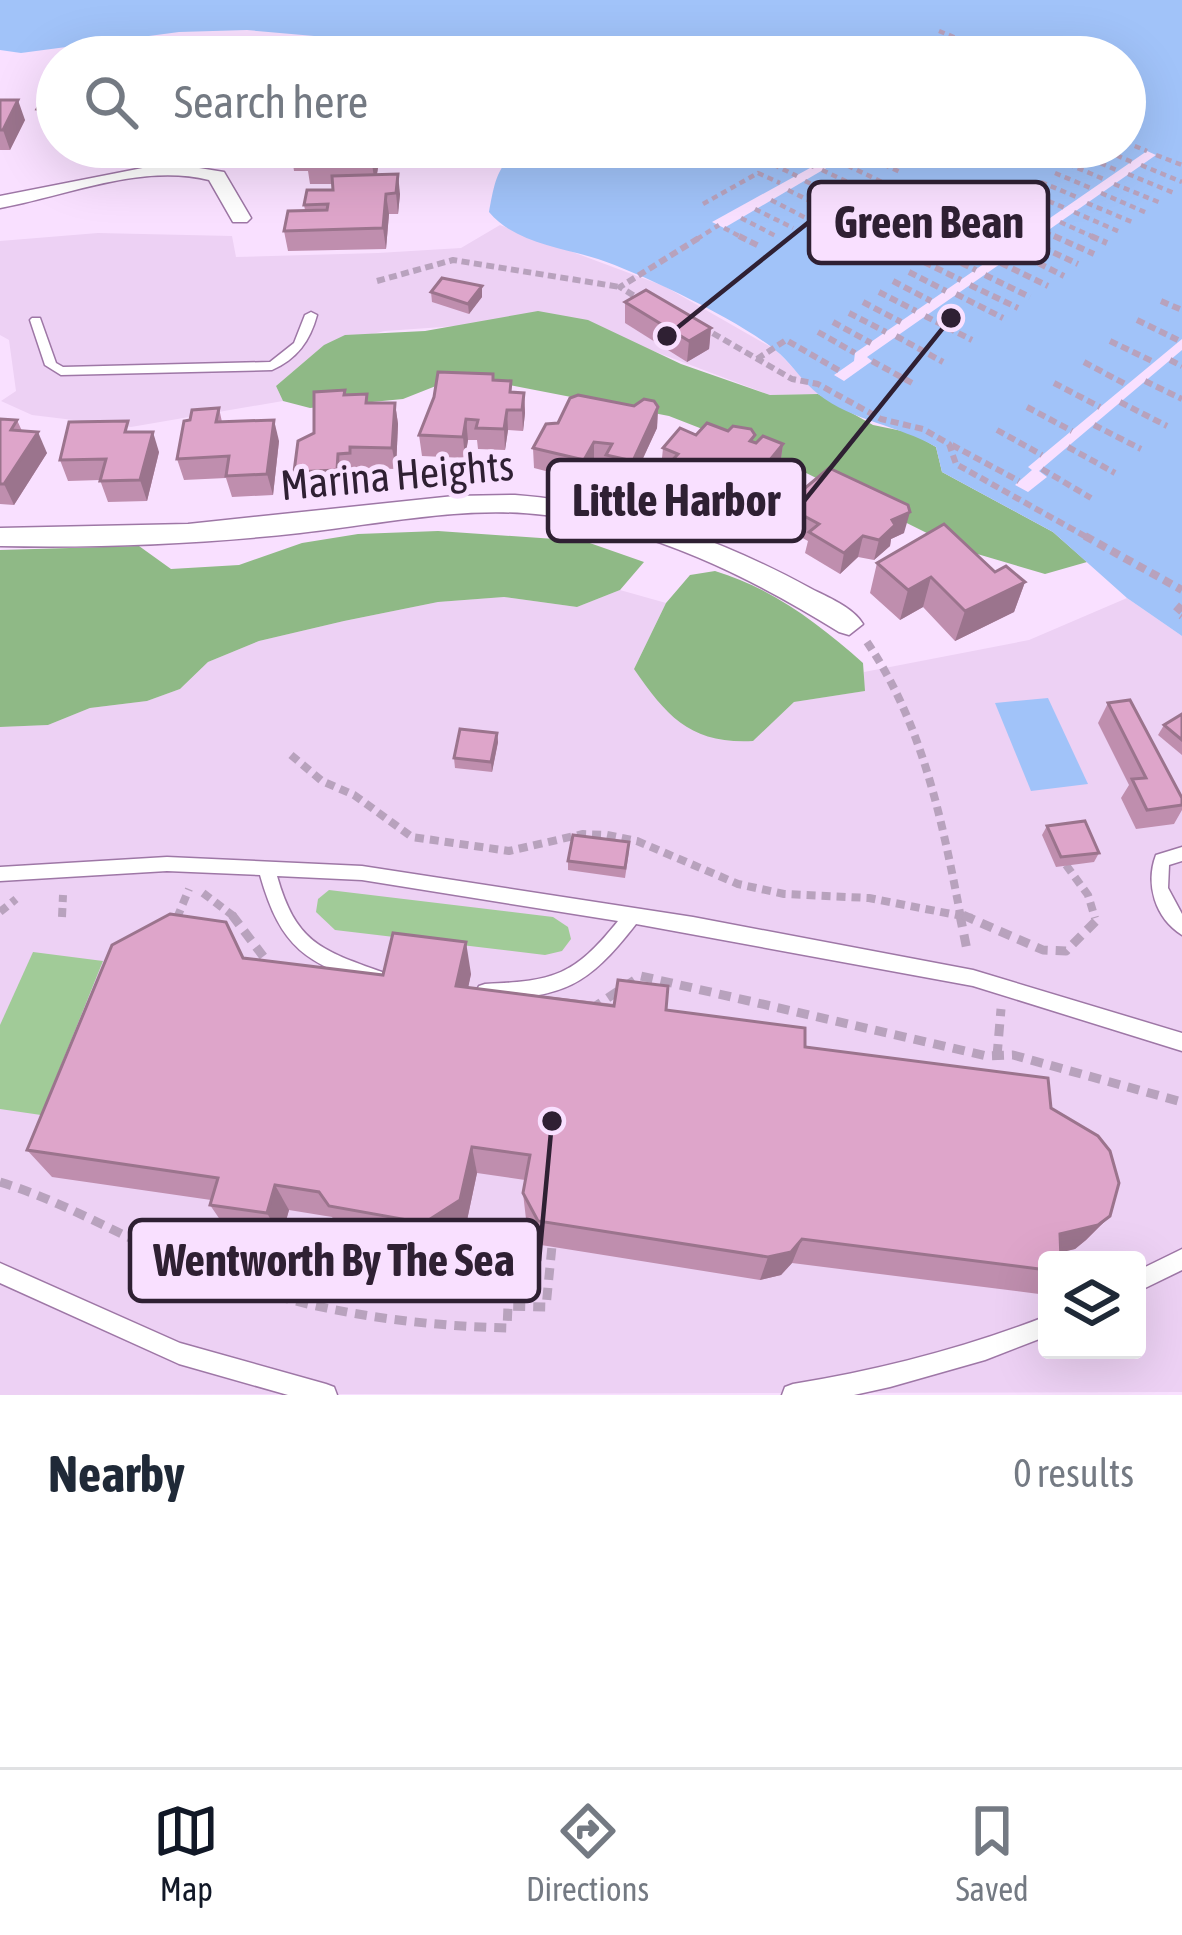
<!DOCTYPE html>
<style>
body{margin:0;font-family:"Asap Condensed",sans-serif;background:#f2f2f3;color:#1f2937}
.controls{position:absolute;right:36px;bottom:36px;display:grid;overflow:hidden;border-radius:12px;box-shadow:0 12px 48px #0002}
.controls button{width:108px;height:108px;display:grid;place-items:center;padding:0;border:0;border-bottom:3px solid #e0e1e3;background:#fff;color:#1f2937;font:60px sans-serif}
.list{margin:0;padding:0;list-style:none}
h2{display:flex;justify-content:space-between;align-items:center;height:156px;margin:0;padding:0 48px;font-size:51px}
h2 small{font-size:39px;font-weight:400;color:#747a83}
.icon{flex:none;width:66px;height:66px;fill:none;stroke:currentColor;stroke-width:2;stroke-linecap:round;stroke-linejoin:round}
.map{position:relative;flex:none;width:1182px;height:1395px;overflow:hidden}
.search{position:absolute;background:#fff;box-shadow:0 12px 48px #0002;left:36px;right:36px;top:36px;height:132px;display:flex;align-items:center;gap:30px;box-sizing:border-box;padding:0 42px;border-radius:66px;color:#747a83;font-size:45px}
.sheet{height:372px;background:#fff}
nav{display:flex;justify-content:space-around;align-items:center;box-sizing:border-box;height:168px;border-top:3px solid #e0e1e3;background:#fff;font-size:33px;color:#747a83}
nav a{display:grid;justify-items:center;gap:6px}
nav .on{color:#111827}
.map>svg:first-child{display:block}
</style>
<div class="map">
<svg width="1182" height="1395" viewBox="0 0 1182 1395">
<rect width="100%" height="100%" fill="#f9e0ff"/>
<g fill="#edd1f4" fill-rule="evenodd">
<polygon points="500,225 664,286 776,350 818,394 770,395 640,346 471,325 385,331 324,345 276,386 283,401 131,427 32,415 1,401 16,391 9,340 0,335 0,241 98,233 232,236 236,257 378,253 461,248"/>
<path d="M 620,590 L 666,603 L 634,669 L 753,741 L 794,702 L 864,691 L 864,672 L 1029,640 L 1127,598 L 1182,636 L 1182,1392 L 0,1395 L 0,727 L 48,725 L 90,708 L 147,701 L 180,689 L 208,662 L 259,641 L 344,621 L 438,602 L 504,597 L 577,607 ZM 1047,1260 L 1137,1260 L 1137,1350 L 1047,1350 Z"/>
</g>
<g fill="#a1cb98">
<polygon points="329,890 553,917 568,927 571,939 562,951 545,955 335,930 316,912 318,899"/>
<polygon points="33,952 103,961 41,1115 0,1109 0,1025"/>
</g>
<g fill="#8fb986">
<polygon points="538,311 588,320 681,364 770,395 818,394 873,425 912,433 936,447 942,472 1053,532 1087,562 1045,574 957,548 772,456 669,416 483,380 451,380 403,399 310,408 283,401 276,386 324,345 345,335 425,331"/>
<polygon points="438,531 584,541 644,562 620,590 577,607 504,597 438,602 344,621 259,641 208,662 180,689 147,701 90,708 48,725 0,727 0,550 139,546 171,569 239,565 302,543 358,534"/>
<path d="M 715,571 C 772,588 819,624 863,663 L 865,691 L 794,702 L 753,741 C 691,744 668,718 634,669 L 666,603 L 690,575 Z"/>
</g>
<g fill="#a1c3f9">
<path d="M 0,0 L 1182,0 L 1182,636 L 1127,598 L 1053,532 L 942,472 L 936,447 C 898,425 854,422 818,394 C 804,383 793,366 780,354 C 745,323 643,274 598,259 C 561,247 515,243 489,212 C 495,180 498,156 533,147 L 1125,147 L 1125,57 L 435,57 L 314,36 L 247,30 L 179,32 L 21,53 L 0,50 Z"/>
<polygon points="1048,698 1088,784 1031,791 995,703"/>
</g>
<g fill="#f9e0ff">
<polygon points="848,147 862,147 724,228 712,222"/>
<polygon points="1147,151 1156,155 867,357 872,361 844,381 834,375 854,361 855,353"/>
<polygon points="1182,339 1182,350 1039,471 1047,477 1028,492 1015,485 1032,470 1028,467"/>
</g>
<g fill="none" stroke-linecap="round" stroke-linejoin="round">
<g stroke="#9e77a6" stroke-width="3">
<g id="lane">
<path d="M 311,312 L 317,315 C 310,341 297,359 272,370 L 61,375 L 45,365 L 30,320 L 32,318 L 40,318 L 56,363 L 63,367 L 270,362 L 294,343 L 305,315 Z"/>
<path d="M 1182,847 L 1182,861 L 1169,865 L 1168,888 L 1182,914 L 1182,935 C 1155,918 1145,884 1156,855 Z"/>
<path d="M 167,857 L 362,866 L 693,917 L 973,970 L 1182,1033 L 1182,1051 L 973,986 L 636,924 C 587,987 564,997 485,1000 L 479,998 L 476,992 L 479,986 L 485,984 C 554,981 574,976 618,921 L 362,880 L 277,876 C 296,943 321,950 382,972 L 385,978 L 382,984 L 376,986 C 306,963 281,949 260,875 L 167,871 L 0,881 L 0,867 Z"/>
<polygon points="1182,1249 1182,1270 1137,1292 1137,1271"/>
<polygon points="0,1263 180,1343 326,1384 334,1387 337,1395 288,1395 179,1364 0,1283"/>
<path d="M 1047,1316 L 1047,1336 L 985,1360 L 890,1387 L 854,1395 L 782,1395 L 785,1387 L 793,1384 C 880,1370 965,1348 1047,1316 Z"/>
</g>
</g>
<g stroke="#9e77a6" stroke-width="3">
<g id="street">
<path d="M 168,163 L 224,172 L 251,218 L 247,222 L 233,222 L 209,180 C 141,163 66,196 0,208 L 0,196 Z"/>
<path d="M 515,495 C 620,503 718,538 810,588 C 827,597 853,607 863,624 L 849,635 L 839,632 C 749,576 651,528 545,515 C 463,505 381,524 300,533 C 201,544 100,548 0,546 L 0,528 L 188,524 L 454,496 Z"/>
</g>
</g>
<g stroke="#b8a2bd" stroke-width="4.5" stroke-dasharray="6 4.5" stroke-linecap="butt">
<polyline points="939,31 1003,57"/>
<polyline points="918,41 958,57"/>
<polyline points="1125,142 1147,151"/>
<polyline points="772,147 814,167"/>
<polyline points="809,147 831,157"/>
<polyline points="881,147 915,163"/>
<polyline points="917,147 929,152"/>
<polyline points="1097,147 1132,162"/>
<polyline points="855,151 900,172"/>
<polyline points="1081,155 1119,171"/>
<polyline points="1156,155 1182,165"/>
<polyline points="764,160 797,176"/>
<polyline points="838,161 882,182"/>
<polyline points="1068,164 1106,180"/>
<polyline points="1141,165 1182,182"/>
<polyline points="822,170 867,191"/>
<polyline points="1055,173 1093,189"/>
<polyline points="1128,174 1174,193"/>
<polyline points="805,181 848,201"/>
<polyline points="1041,182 1079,198"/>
<polyline points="1114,184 1161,203"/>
<polyline points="788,190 830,211"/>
<polyline points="1029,193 1065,208"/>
<polyline points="1101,193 1147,213"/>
<polyline points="771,200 808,219"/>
<polyline points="1014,202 1050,219"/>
<polyline points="1087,203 1132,222"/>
<polyline points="703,204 758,173 780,183"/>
<polyline points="755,209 793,228"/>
<polyline points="1001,211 1036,228"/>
<polyline points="1074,212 1120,232"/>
<polyline points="741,218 778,237"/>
<polyline points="985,222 1021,239"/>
<polyline points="1060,222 1098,239"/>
<polyline points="724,228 745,239"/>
<polyline points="970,232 985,239"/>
<polyline points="1045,232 1060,239"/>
<polyline points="697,239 719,225"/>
</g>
<g stroke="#b8a2bd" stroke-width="6" stroke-dasharray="8 4.5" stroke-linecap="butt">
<polyline points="739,236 761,247"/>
<polyline points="978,236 1006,249"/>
<polyline points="1014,236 1021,239"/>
<polyline points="1054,236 1094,254"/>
<polyline points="1091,236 1107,243"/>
<polyline points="954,242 991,259"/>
<polyline points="1031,242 1078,264"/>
<polyline points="939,252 976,270"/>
<polyline points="1016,252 1064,276"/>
<polyline points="924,262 961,280"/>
<polyline points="1001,263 1048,286"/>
<polyline points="909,272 946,291"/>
<polyline points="985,275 1030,297"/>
<polyline points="377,281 453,260 620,287"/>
<polyline points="893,281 931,301"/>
<polyline points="970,285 1018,308"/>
<polyline points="879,292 916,311"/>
<polyline points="956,294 1003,318"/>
<polyline points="1161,301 1182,310"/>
<polyline points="644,302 620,287 702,236"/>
<polyline points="863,302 901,322"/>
<polyline points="849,313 886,332"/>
<polyline points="925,316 972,340"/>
<polyline points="1137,320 1180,341"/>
<polyline points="833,322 871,343"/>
<polyline points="702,327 792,379 818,384 881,419 923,429 949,444 956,464 1090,539"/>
<polyline points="818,332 855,353"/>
<polyline points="896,336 943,362"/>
<polyline points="1110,341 1154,362"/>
<polyline points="757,359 786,340 840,371"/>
<polyline points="1170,360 1182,366"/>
<polyline points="872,361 914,384"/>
<polyline points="1084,362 1127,385"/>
<polyline points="1145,381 1182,399"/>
<polyline points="1054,383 1100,407"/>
<polyline points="1120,402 1167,426"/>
<polyline points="1027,407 1072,431"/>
<polyline points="1094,425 1141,449"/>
<polyline points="997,430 1042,455"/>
<polyline points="952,445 1019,481"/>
<polyline points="1068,447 1115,473"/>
<polyline points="1042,469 1091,498"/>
</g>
<g stroke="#b8a2bd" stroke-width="8" stroke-dasharray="9 6" stroke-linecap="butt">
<polyline points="1085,536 1182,590"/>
<polyline points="1182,605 1176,612 1182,616"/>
<path d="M 867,642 C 923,725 942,820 961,918"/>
<polyline points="291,755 322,781 354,795 412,837 509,851 583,834 607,835 637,841 738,884 784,894 869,898 972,918"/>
<polyline points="1066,865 1088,895 1095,918"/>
<polyline points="203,893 236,918"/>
<polyline points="0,912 16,899"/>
<polyline points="62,917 63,895"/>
<polyline points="177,918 189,889"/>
</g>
<g stroke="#b8a2bd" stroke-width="9" stroke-dasharray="12 8" stroke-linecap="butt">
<polyline points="232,915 269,964"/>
<polyline points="960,915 967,950"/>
<polyline points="963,915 1043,950 1066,951 1096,921 1094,915"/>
<polyline points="176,920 178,915"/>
<polyline points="591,1009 641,976 987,1056 1013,1055 1182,1102"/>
<polyline points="997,1056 1001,1009"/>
<path d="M 0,1182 C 68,1203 128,1240 193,1267 C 293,1309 399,1325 507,1328 L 508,1306 L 546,1307 L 552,1246"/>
</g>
<use href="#lane" fill="#fff" fill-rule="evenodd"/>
<use href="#street" fill="#fff" fill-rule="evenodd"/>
</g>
<g fill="#bf8eae">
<polygon points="57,97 57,134 55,134 53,130 44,129 37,109 54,103"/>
<polygon points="0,100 25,120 10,150 0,150"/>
<polygon points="292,147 386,147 384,157 380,157 377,174 400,194 398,214 389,214 386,249 288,251 284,231 305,210 304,205 333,190 333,184 310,184 308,171 294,171 291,151"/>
<polygon points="482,286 482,297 469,314 432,302 431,292"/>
<polygon points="625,302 711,328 709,349 687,362 625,323"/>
<polygon points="494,380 512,392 524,393 525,413 523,431 508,430 505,450 478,449 477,440 468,440 465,458 422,456 419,435 434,397"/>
<polygon points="367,394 368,403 395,403 398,424 396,469 354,468 354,474 342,474 341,491 299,493 294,472 314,433 346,395"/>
<polygon points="634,406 658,407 657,428 632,482 605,476 606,464 594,463 584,481 534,468 533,448"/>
<polygon points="219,408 222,422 279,441 273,495 232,497 226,478 184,480 177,459 190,420"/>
<polygon points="0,419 17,420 22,431 47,453 14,505 0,504"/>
<polygon points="132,432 159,452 147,501 108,502 100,480 68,481 60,460"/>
<polygon points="696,435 754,443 783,444 780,465 760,489 758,506 737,525 699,509 700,500 665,488 666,470 661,468 663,448"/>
<polygon points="776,501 904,533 891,539 890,546 874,560 858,557 840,574 805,553 808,541 773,522"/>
<polygon points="877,563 995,572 1025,582 1014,612 955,641 923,607 900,620 870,593"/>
<polygon points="1108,703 1182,798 1182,810 1174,824 1136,829 1121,798 1129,785 1098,723"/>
<polygon points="1182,714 1182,755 1158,735 1164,725"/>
<polygon points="497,733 498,742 492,772 455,768 454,758"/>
<polygon points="1047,826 1099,853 1094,862 1056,867 1042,835"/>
<polygon points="629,851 625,878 568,870 568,861"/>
<polygon points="243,958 383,975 471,974 468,987 666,1010 1051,1108 1110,1216 1086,1240 1075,1249 1060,1252 1047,1260 1047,1287 1039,1294 792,1263 781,1275 760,1280 541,1245 526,1219 523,1193 525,1180 477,1173 466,1225 431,1247 341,1231 332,1217 289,1210 281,1238 227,1230 210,1205 211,1200 52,1177 27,1150"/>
</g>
<g fill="#9b748d">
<polygon points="18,100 25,120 10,150 3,130"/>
<polygon points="375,147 379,147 380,157 375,184 372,164"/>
<polygon points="398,174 400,194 398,214 396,193"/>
<polygon points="386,194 389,214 386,249 383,228"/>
<polygon points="482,286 482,297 469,314 468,304"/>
<polygon points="711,328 709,349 687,362 689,341"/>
<polygon points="524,393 525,413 523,431 522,410"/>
<polygon points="395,403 398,424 396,469 392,448"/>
<polygon points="658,407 657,428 632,482 633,461"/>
<polygon points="507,410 508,430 505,450 504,429"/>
<polygon points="466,419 468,440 465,458 463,437"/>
<polygon points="274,420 279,441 273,495 267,474"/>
<polygon points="38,432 47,453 14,505 4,484"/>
<polygon points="153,432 159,452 147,501 140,480"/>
<polygon points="594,442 594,463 584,481 584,460"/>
<polygon points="783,444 780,465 760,489 758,506 737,525 740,505 752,482"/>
<polygon points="338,454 342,474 341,491 337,470"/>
<polygon points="910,512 904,533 891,539 890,546 874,560 879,540 892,520"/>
<polygon points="863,536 858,557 840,574 844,553"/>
<polygon points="931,577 923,607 900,620 908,590"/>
<polygon points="1025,582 1014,612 955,641 965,611"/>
<polygon points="497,733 498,742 492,772 491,762"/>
<polygon points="466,942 471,974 462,1017 456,986"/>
<polygon points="472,1147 477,1173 466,1225 431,1247 424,1223"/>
<polygon points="275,1185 289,1210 281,1238 267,1213"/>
<polygon points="1110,1216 1086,1240 1075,1249 1038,1258 1060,1234"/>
<polygon points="802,1239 792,1263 781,1275 760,1280 768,1257"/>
</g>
<g fill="#dea5ca" stroke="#9b748d" stroke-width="3">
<polygon points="57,97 57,114 48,114 50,111 37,109 42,101 54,103"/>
<polygon points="0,100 18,100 3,130 0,130"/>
<polygon points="292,147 375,147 372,164 306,164 309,151 291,151"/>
<polygon points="398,174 396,193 386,194 383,228 284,231 288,211 327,210 328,204 304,205 307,190 333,190 332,176"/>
<polygon points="442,278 482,286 468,304 431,292"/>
<polygon points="646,290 711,328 689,341 625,302"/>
<polygon points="438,372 493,374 493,380 511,381 510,392 524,393 522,410 507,410 504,429 476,428 478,420 466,419 463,437 419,435 434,397"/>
<polygon points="345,390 344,395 367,394 366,403 395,403 392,448 350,447 350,453 338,454 337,470 294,472 298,441 314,433 314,392"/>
<polygon points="578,395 634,406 644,399 654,401 658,407 633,461 606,455 612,444 594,442 584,460 533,448 546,424 558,423 570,398"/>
<polygon points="219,408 216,422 274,420 267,474 226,476 229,456 177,459 184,421 190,420 192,410"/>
<polygon points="0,419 17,420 11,430 38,432 4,484 0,484"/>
<polygon points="128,421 125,432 153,432 140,480 100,481 106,459 60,460 69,422"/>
<polygon points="707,423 728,431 733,426 751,429 755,435 750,441 756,443 763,436 783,444 752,482 761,486 740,505 701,488 707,481 666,467 678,454 663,448 680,428 696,435"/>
<polygon points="829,468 908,505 910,512 892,520 895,525 879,540 863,536 844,553 809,532 819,524 776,501 796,485 804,489"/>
<polygon points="944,524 995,572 1006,566 1025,582 965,611 931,577 908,590 877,563"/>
<polygon points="1130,700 1182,798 1182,805 1147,810 1132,779 1146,778 1108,703"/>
<polygon points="1182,714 1182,740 1164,725"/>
<polygon points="460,729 497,733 491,762 454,758"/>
<polygon points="1085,821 1099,853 1061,857 1047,826"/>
<polygon points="573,835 629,842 625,868 568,861"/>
<polygon points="170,914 226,922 243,958 383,975 393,933 466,942 456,986 614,1006 618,980 668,986 666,1010 805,1028 805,1047 1048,1078 1051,1108 1098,1136 1110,1151 1119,1183 1110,1216 1098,1225 1060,1234 1061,1260 1047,1260 1047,1270 802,1239 791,1252 768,1257 538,1221 523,1193 530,1155 472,1147 460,1200 424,1223 329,1206 319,1192 275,1185 267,1213 210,1205 218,1178 27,1150 112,945"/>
</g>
<g text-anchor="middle" stroke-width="10" stroke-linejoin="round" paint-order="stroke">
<g font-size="42" fill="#2f2033" stroke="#f9e0ff">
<text transform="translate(397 475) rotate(-5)" y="15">Marina Heights</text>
</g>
</g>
<path fill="none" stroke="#2f2033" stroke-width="4.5" d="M667 336L809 222M951 318L804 501M552 1121L539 1261"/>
<g fill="#2f2033" stroke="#f9e0ff" stroke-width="4.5">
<circle cx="667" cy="336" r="12"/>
<circle cx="951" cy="318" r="12"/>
<circle cx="552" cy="1121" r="12"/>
</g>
<g fill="#f9e0ff" stroke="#2f2033" stroke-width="4.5">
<rect x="809" y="182" width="239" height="81" rx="12"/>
<rect x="548" y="460" width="256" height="81" rx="12"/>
<rect x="130" y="1220" width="409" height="81" rx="12"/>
</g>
<g font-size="45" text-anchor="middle" font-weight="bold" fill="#2f2033">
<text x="929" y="238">Green Bean</text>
<text x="676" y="516">Little Harbor</text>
<text x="334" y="1276">Wentworth By The Sea</text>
</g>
</svg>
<div class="controls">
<button><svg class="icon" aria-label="layers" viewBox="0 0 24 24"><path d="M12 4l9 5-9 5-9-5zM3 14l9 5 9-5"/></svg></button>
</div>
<div class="search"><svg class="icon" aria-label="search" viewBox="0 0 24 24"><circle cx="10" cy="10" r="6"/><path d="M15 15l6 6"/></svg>Search here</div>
</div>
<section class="sheet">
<h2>Nearby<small>0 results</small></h2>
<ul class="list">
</ul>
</section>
<nav>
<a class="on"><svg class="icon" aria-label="map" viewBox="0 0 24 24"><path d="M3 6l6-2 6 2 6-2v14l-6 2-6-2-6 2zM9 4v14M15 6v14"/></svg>Map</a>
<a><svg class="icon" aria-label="directions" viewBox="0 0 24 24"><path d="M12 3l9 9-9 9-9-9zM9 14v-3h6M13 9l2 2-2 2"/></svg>Directions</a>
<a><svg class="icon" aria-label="saved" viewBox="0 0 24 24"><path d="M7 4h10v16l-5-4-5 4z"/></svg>Saved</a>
</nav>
